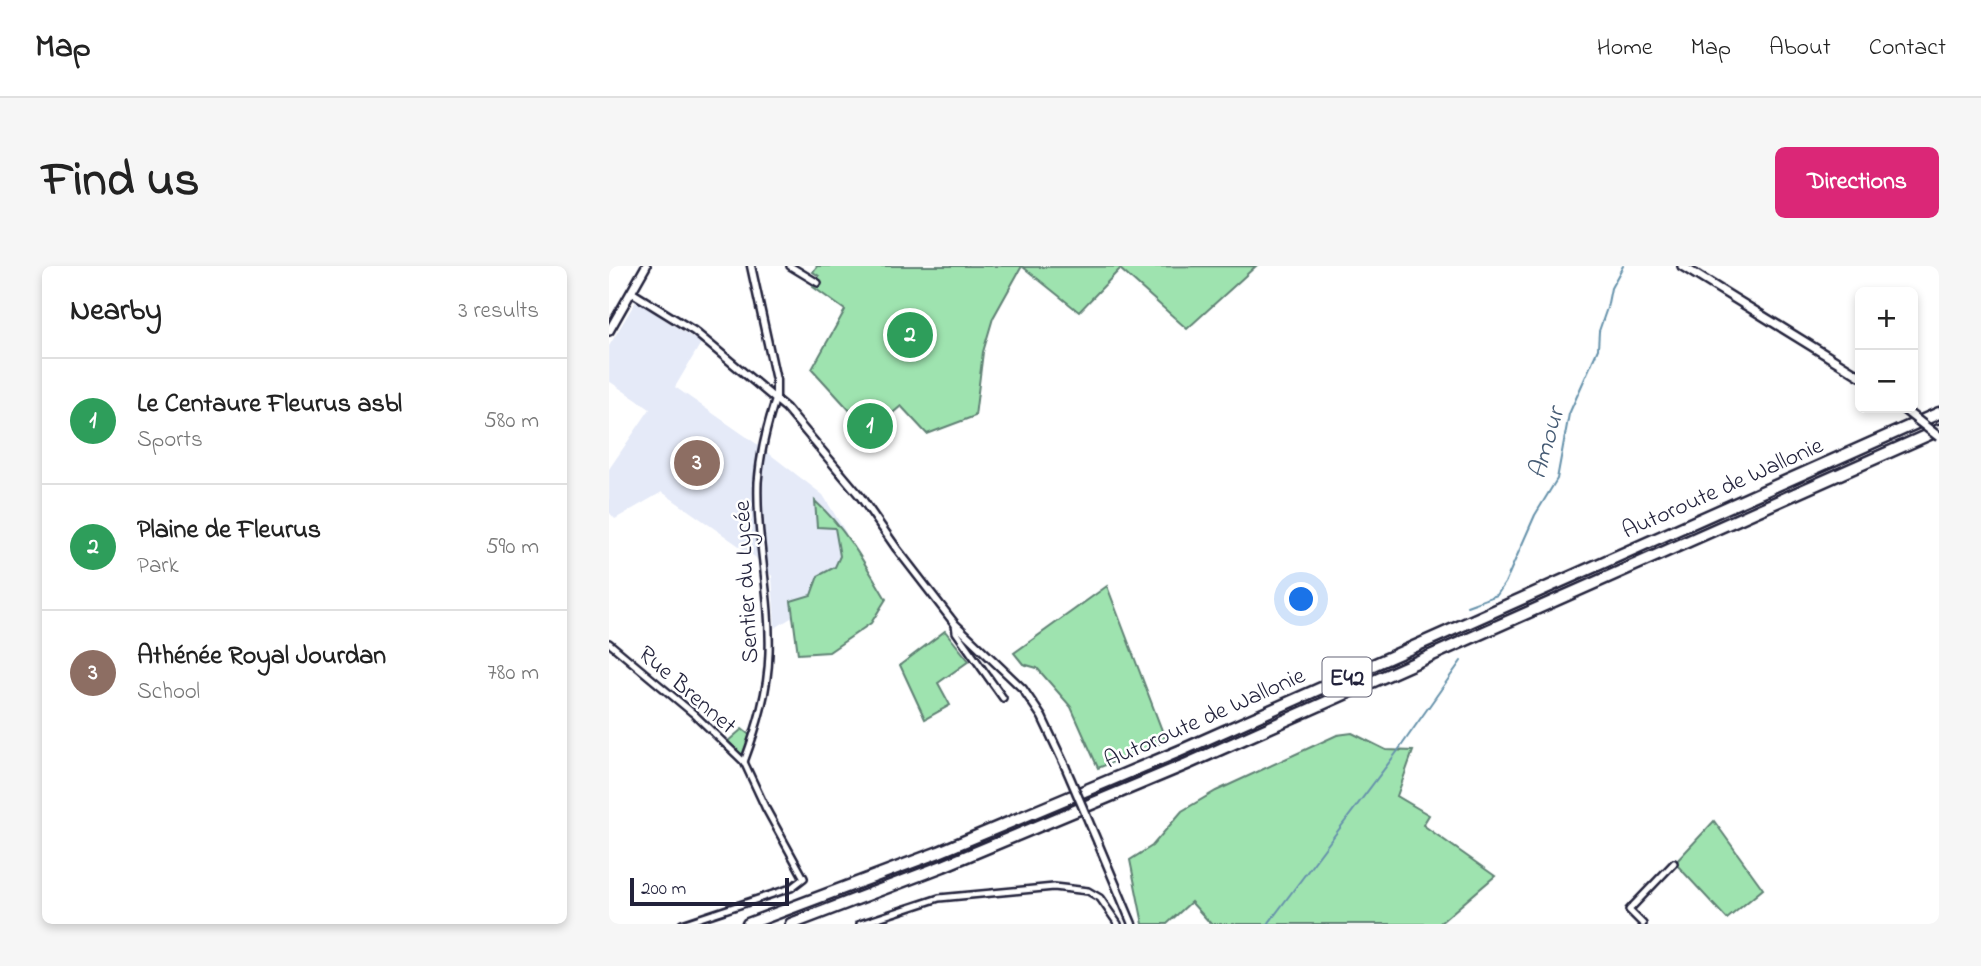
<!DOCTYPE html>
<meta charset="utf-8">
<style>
body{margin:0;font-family:"Indie Flower",sans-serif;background:#f6f6f6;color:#222}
.controls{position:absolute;right:21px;top:21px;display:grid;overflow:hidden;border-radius:10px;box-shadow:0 4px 10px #0003}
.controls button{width:63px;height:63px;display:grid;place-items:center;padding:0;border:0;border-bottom:2px solid #e0e0e0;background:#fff;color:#222;font:35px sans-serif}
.scale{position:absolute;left:21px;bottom:18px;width:159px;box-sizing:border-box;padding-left:7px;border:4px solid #22223b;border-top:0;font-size:19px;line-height:24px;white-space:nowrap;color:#22223b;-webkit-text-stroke:5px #fff;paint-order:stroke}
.you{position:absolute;left:693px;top:334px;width:24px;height:24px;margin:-18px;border:5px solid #fff;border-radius:50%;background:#1a73e8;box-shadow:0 0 0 10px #1a73e833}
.badge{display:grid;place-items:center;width:46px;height:46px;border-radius:50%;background:#db2777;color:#fff;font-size:23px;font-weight:700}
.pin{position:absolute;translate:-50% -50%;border:4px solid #fff;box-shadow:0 2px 7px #0006}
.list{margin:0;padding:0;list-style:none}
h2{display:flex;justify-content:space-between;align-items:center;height:91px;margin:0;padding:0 28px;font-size:30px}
h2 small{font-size:23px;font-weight:400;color:#767676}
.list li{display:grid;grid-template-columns:46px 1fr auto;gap:21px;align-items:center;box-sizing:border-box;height:126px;padding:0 28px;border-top:2px solid #e0e0e0}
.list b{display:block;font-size:26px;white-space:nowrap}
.list p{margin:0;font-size:23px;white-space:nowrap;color:#767676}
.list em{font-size:23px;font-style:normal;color:#767676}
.map{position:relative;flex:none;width:1330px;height:658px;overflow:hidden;border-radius:10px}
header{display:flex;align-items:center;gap:42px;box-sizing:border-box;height:98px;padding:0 35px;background:#fff;border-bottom:2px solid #e0e0e0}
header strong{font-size:33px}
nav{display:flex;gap:38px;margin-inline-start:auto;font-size:24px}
.intro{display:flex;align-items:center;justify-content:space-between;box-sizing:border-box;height:168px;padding:0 42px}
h1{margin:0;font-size:49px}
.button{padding:18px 32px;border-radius:10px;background:#db2777;color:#fff;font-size:24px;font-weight:700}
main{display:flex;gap:42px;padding:0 42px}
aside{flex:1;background:#fff;border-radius:10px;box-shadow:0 4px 10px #0003}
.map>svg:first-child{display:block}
</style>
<header>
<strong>Map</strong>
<nav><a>Home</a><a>Map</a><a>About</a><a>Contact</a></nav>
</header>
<div class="intro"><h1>Find us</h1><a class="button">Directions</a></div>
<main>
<aside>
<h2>Nearby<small>3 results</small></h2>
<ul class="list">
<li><span class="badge" style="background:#2e9e5b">1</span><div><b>Le Centaure Fleurus asbl</b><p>Sports</p></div><em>580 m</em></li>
<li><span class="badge" style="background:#2e9e5b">2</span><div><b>Plaine de Fleurus</b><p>Park</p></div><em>590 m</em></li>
<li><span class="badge" style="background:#8d6e63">3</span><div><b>Athénée Royal Jourdan</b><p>School</p></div><em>780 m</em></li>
</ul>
</aside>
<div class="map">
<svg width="1330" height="658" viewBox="0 0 1330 658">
<rect width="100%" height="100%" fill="#fff"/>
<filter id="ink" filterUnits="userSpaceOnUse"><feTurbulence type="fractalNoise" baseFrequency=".0143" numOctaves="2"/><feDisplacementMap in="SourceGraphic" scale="14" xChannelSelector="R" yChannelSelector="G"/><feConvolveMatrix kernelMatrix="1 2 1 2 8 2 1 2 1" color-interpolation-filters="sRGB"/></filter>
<g filter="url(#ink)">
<polygon fill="#e5eaf8" points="27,35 92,77 66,121 145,176 214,229 237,267 235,306 206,337 166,362 163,310 146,291 53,226 6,253 0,246 0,203 41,143 0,115 0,80"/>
<g fill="#9ee3af" stroke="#608275" stroke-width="2">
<polygon points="208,0 413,0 384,52 374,86 366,150 318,168 292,140 279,151 273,144 255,160 203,103 236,44 204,21 210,10 204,6"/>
<polygon points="647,0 578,63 511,3 470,46 414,1"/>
<path d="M 206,235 C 237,263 256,298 277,333 L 262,357 L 220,386 L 189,388 L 182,335 L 202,329 L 209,310 L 226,301 L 231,290 L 226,262 L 208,261 Z"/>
<polygon points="498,320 557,475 489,502 462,441 428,402 414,398 405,387"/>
<polygon points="336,365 360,395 329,417 341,439 316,453 291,399"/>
<polygon points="133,463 143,471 134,491 118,476"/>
<polygon points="743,467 777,484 804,485 788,530 820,549 814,559 886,610 830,658 602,658 582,636 558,658 534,658 521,594 543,580 573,545 607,525 728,469"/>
<polygon points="1105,555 1154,623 1118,653 1066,597"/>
</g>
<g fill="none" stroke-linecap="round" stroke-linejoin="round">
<g stroke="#6692ab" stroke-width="2">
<polyline points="858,340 888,329 896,317 926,249 948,213 960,148 989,83 990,65 998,42 1002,22 1014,0"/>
<polyline points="659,658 788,486 852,395"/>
</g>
<g stroke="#22223b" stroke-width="10">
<g id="minor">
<polyline points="181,0 209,17"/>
<polyline points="346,358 347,366 394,432"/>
<polyline points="0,377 85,448 135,496 156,541 195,612 182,622 73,658"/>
<path d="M 135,496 C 148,461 159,426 160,387 C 162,330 147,273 149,216 C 151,188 158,159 167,132"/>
<polyline points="251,658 330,632 445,621 479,625 491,632 509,658"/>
<polyline points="1034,658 1020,644 1065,597"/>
</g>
</g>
<g stroke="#22223b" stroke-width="11">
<g id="tertiary">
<polyline points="142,0 167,114 167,132"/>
<polyline points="22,26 85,65 177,142 251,230 288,283 346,358 414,423 433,451 456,500"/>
<polyline points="489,577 523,658"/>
</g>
</g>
<g stroke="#22223b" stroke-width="12">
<g id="secondary">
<polyline points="1073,0 1251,110"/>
<polyline points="0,65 37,0"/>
</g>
</g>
<g stroke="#22223b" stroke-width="15">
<g id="motorway">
<polyline points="139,658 330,586 573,484 1330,147"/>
<polyline points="182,658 334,600 578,498 1330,164"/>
</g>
</g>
<use href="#minor" stroke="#fff" stroke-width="5"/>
<use href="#tertiary" stroke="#fff" stroke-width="6"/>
<use href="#secondary" stroke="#fff" stroke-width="7"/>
<use href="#motorway" stroke="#fff" stroke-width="10"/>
<g stroke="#22223b" stroke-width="11" stroke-linecap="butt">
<polyline id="tertiary-bridge" points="456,500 489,577"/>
</g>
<g stroke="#22223b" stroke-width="12" stroke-linecap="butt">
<polyline id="secondary-bridge" points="1293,142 1330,171"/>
</g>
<use href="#tertiary-bridge" stroke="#fff" stroke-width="6"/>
<use href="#secondary-bridge" stroke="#fff" stroke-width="7"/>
</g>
</g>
<g text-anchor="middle" stroke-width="5" stroke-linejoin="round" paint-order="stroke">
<rect fill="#fff" stroke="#646476" stroke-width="2" x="713.5" y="391.5" width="49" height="39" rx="5"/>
<g font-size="23" font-weight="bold" fill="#22223b">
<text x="738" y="419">E42</text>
</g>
<g font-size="24" fill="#22223b" stroke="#fff">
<text transform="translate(1113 221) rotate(-24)" y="8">Autoroute de Wallonie</text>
<text transform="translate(136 316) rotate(-93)" y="8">Sentier du Lycée</text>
<text transform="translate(79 423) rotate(41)" y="8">Rue Brennet</text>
<text transform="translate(595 451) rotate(-24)" y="8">Autoroute de Wallonie</text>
</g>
<g font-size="26" font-style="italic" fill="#445a73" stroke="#fff">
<text transform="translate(936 177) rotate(-74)" y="9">Amour</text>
</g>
</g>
</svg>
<div class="controls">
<button>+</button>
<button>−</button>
</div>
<div class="scale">200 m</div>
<div class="you"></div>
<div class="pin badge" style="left:261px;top:160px;background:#2e9e5b">1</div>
<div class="pin badge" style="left:301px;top:69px;background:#2e9e5b">2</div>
<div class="pin badge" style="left:88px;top:197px;background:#8d6e63">3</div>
</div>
</main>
